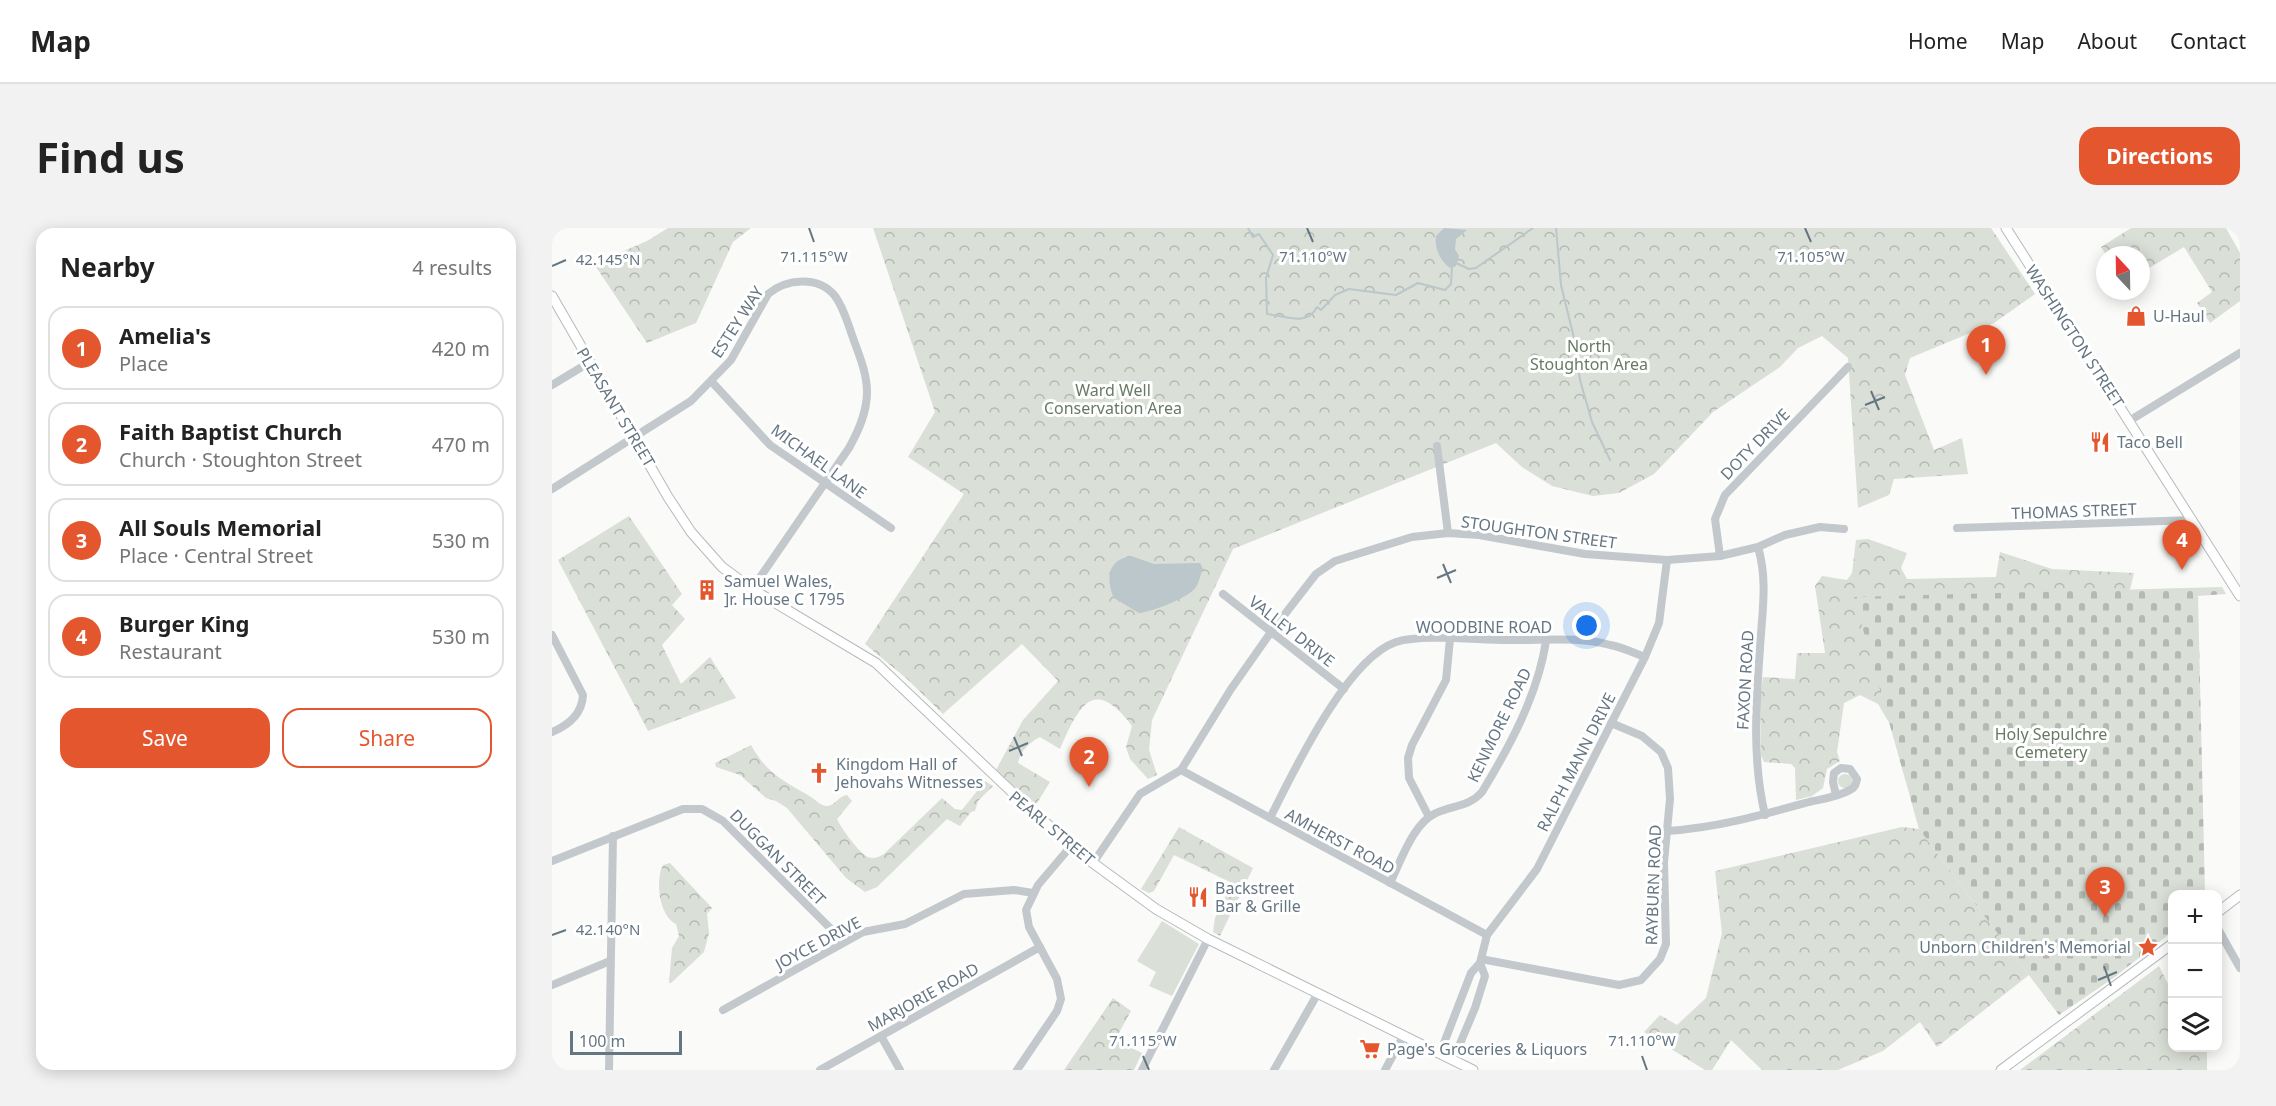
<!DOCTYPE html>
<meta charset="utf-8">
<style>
body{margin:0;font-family:"Noto Sans",sans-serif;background:#f2f2f2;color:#222}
.controls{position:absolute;right:18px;bottom:18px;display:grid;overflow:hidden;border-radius:12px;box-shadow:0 3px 15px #0003}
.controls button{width:54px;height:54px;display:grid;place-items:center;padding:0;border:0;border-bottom:2px solid #e0e0e0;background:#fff;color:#222;font:30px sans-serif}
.compass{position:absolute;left:1544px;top:18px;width:54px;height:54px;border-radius:50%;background:#fff;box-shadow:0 3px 15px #0003;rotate:338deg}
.scale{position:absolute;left:18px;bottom:15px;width:112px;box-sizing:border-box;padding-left:6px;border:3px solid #657683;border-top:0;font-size:16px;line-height:21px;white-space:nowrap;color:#657683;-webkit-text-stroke:4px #fff;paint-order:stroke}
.you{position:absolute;left:1035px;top:398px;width:21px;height:21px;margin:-15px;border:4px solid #fff;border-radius:50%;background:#1a73e8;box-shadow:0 0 0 9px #1a73e833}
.badge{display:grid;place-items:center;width:39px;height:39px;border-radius:50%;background:#e4572e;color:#fff;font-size:20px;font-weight:700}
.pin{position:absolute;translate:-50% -50px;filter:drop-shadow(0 2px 3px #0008)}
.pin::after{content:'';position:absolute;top:32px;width:21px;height:18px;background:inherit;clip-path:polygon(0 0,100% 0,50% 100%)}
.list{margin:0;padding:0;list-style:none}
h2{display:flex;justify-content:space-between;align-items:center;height:78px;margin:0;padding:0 24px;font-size:26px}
h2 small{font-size:20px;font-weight:400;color:#767676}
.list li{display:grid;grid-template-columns:39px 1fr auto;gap:18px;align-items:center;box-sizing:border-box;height:84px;margin:0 12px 12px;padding:0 12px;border:2px solid #e0e0e0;border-radius:18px}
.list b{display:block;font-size:22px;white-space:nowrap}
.list p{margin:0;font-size:20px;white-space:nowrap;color:#767676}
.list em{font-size:20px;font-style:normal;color:#767676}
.actions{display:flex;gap:12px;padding:18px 24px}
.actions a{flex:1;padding:14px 0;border:2px solid #e4572e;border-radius:18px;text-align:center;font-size:21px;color:#e4572e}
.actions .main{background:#e4572e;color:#fff}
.icon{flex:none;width:33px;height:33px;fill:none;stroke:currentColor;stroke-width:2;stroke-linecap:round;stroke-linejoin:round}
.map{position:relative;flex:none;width:1688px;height:842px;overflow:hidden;border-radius:18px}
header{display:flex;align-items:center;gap:36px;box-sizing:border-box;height:84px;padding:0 30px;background:#fff;border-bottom:2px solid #e0e0e0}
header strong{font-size:28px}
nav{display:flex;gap:33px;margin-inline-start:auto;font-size:21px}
.intro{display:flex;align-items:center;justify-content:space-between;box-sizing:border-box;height:144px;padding:0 36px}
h1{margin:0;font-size:42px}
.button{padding:15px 27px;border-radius:18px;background:#e4572e;color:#fff;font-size:21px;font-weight:700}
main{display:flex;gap:36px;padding:0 36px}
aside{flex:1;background:#fff;border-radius:18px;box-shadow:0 3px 15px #0003}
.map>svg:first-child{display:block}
</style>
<header>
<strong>Map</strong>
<nav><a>Home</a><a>Map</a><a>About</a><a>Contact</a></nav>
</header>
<div class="intro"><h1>Find us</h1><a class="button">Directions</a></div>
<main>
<aside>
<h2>Nearby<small>4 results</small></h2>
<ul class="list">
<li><span class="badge">1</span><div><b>Amelia's</b><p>Place</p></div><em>420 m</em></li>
<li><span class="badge">2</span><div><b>Faith Baptist Church</b><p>Church · Stoughton Street</p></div><em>470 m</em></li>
<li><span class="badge">3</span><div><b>All Souls Memorial</b><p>Place · Central Street</p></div><em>530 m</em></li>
<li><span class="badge">4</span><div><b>Burger King</b><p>Restaurant</p></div><em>530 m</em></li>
</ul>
<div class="actions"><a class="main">Save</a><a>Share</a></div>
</aside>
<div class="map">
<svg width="1688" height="842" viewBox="0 0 1688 842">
<defs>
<pattern id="forest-crowns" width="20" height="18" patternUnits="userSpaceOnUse" patternTransform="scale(1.5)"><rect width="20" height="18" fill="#dadfd7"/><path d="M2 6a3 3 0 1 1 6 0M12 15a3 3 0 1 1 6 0" fill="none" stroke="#b4b9b4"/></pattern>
<pattern id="cemetery-stones" width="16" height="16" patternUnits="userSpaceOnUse" patternTransform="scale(1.5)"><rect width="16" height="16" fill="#dadfd7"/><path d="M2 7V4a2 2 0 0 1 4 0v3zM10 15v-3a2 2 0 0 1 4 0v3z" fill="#b4b9b4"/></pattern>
</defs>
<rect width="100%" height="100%" fill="#fafaf8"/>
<g fill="#dadfd7">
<circle cx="1293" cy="553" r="7"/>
<polygon points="610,693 647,716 620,768 597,758 604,744 585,733"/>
</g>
<g fill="url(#forest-crowns)">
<polygon points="116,0 199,0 181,14 144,95 95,115 42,36 95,13"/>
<path d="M 321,0 L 1439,0 L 1483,66 L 1442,95 L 1358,130 L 1353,147 L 1382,222 L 1410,210 L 1416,246 L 1342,251 L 1337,267 L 1306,280 L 1296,130 L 1270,108 L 1246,120 L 1228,139 L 1161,184 L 1102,246 L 1067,265 L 1041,268 L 1000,258 L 970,239 L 944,215 L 681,321 L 600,492 L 597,522 L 605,547 L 596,551 L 578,531 L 574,519 L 580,498 C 541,446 526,480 508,521 L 488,509 C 478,514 468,523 466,535 L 498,554 L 485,575 L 481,576 L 444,542 L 471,492 L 506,453 L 470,416 L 391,486 L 355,451 L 313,416 L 412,266 L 356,229 L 383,184 Z"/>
<polygon points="1579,0 1674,0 1688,25 1688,73 1658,95 1645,75 1660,64 1632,19 1589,45 1589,27 1554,27 1549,19"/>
<polygon points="77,288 130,366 120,377 133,391 110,417 129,456 158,429 184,470 96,503 6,332"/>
<polygon points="1316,311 1355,325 1349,340 1355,351 1444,349 1448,324 1500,341 1582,345 1572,386 1342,503 1326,476 1308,467 1292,475 1285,524 1288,533 1275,541 1271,560 1260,568 1244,572 1243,540 1239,536 1212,534 1209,527 1208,473 1211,449 1243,451 1245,425 1273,425 1263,358 1270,348 1295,352 1300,345 1304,312"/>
<path d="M 199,517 C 215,546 232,553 259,569 C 264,572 269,578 275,578 C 283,578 286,568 295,567 L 300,573 L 285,591 C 289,600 306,623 314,628 C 320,632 327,629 332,626 L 390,570 L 403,581 L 410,582 L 433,553 L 441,558 L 426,573 L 423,583 L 419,584 L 408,598 L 395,591 L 325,659 L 313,664 L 294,650 L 235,580 L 224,573 L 214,570 L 188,547 L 164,539 L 163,535 Z"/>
<polygon points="627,599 701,640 668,708 661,704 663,690 680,655 622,627 602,663 597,665 589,661"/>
<polygon points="1350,599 1367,601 1477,747 1385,819 1368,794 1331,823 1286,842 1210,842 1179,812 1160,842 1153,842 1092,804 1108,787 1125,797 1154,770 1170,705 1163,643"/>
<path d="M 118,635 L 160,680 L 155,686 L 157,705 L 152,724 L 119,755 L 117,755 L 120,720 L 127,708 L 124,696 C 107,688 103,652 111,637 Z"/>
<polygon points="1607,738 1620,764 1620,820 1655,820 1655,842 1468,842"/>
<polygon points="561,770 579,783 563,812 590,825 582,842 512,842"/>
</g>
<polygon fill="url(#cemetery-stones)" points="1670,359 1674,366 1646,368 1653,666 1620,666 1620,704 1560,751 1507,787 1367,601 1302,369"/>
<g fill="#bbc7cb">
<path d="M 892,0 L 915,2 L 904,11 L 903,21 L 907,28 L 904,38 L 898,40 C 889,34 882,20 884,8 Z"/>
<path d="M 579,328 L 602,336 L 648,335 L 651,341 C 648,346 648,353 644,359 C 637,370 599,384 587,385 L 562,370 C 554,351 555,332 579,328 Z"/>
</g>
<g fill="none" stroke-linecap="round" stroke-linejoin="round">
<g stroke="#bbc7cb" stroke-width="2">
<path d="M 696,0 L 701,9 L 707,6 L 721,27 L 714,50 L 715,86 C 734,88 755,99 765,79 L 769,82 L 783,67 L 797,61 L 844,67 L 866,55 L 893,62 L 899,56 L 900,39"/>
<polyline points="1004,0 1009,57 1022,110 1028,152 1040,194 1058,232"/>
<polyline points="904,35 917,41 924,40 981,0"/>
</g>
<g stroke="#b5babe" stroke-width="11">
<g id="major">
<polyline points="1454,0 1688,368"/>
<polyline points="0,68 116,269 139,304 170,339 200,361 324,435 481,584 541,635 604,681 656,711 921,842"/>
<polyline points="1666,684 1688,667"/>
<polyline points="1449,842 1620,716"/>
</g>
</g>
<g stroke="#c3c8cc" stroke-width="8">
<polyline points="160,154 218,217 339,300"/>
<polyline points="0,157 38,134"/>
<polyline points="1577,193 1688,125"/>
<polyline points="885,218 896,305"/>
<path d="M 0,261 L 139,173 L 179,132 L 216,66 C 234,51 266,47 283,68 C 292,80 296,96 301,110 C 307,127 315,145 315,164 C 315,184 307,202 297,220 L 200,361"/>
<polyline points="1405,300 1640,292"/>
<path d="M 1206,319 C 1216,353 1210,385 1208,420 C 1204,476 1200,532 1213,587"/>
<polyline points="1168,328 1163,291 1173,267 1296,139"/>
<polyline points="671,366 792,461"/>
<path d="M 0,407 L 31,467 C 30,486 17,497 0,504"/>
<polyline points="629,542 935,707"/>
<polyline points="877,589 857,550 856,530 860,517 894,452 898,411"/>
<path d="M 718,590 C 741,545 794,431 844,414 C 870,406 925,412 954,412 C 988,413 1025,408 1058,417 C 1070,419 1082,425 1093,429"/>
<path d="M 1115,603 C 1164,600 1210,587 1257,574 C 1270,571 1286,569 1298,562 C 1303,560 1304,556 1305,551 L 1298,541 L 1289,540 L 1282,545 L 1281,554 L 1284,567"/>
<polyline points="0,633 131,581 150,581 171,593 292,714"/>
<polyline points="541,635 588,566 629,542 679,461 719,404 764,346 783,333 860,309 896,305 927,307 1033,326 1115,332 1168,328 1206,319 1233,307 1268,299 1292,301"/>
<path d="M 838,655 C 849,633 861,595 884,585 C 901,577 917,579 930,564 C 958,518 986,466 994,413"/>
<polyline points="1666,701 1688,740"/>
<polyline points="929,731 1067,757 1089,752 1108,731 1114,716 1112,634 1118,571 1116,540 1109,524 1090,508 1059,495"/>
<polyline points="0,757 58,733"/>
<polyline points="171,782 311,704 353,696 412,666 462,662 481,665"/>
<polyline points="329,808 348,842"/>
<polyline points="894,828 892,815 919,745 928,735 935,707 985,641 1093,429 1107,395 1115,332"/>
<polyline points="894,828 907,818 923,780 933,748 928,735"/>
<polyline points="57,842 61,608"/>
<polyline points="268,842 488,719"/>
<polyline points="465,842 505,783 509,771 505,751 477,699 474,682 486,657 519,618"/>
<polyline points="590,842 656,711"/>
<polyline points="722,842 766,765"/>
<polyline points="833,842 852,807"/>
</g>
<use href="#major" stroke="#fff" stroke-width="9"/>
</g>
<path fill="none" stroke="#657683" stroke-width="2" d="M 257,0 L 262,14M 755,0 L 761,14M 1253,0 L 1259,14M 0,38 L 14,32M 1319,163 L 1327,182M 1313,177 L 1333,169M 891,336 L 899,355M 885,350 L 904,342M 462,509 L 470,528M 457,523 L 476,515M 0,707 L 14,702M 1552,738 L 1559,758M 1546,752 L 1565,744M 591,828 L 597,842M 1090,828 L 1095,842"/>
<defs>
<g id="shop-bare" transform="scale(1.62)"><path d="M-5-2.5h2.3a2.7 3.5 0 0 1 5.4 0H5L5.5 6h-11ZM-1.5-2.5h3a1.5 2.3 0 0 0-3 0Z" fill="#e4572e" stroke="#fff" stroke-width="2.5" paint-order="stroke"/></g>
<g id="restaurant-bare" transform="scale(1.62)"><path d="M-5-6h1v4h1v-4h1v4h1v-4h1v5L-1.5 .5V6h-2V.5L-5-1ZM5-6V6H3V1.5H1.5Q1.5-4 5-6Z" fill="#e4572e" stroke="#fff" stroke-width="2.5" paint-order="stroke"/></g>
<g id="building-bare" transform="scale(1.62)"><path d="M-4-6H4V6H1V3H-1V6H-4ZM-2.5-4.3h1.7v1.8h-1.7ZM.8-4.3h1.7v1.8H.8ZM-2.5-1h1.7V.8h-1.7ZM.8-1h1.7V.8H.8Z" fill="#e4572e" stroke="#fff" stroke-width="2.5" paint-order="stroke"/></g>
<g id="church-bare" transform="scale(1.62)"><path d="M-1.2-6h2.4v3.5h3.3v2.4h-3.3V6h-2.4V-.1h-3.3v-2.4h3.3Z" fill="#e4572e" stroke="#fff" stroke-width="2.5" paint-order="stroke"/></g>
<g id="sight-bare" transform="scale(1.62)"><path d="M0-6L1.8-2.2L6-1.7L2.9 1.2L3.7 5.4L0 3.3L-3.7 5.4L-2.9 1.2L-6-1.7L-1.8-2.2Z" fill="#e4572e" stroke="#fff" stroke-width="2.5" paint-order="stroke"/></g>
<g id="supermarket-bare" transform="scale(1.62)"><path d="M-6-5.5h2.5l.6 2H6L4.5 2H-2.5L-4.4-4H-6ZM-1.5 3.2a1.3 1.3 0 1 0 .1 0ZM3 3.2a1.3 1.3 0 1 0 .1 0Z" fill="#e4572e" stroke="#fff" stroke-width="2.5" paint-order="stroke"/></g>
</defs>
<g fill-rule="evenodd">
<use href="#shop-bare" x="1584" y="88"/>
<use href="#restaurant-bare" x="1548" y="214"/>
<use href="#building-bare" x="155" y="362"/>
<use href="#church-bare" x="267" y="545"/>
<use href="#restaurant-bare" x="646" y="669"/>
<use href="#sight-bare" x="1596" y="719"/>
<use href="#supermarket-bare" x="818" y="821"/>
</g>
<g text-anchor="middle" stroke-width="6" stroke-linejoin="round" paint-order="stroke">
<g font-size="16" fill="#657683" stroke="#fff" text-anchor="start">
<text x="1601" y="94">U-Haul</text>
<text x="1565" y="220">Taco Bell</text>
<text x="172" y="359">Samuel Wales,<tspan x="172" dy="18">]r. House C 1795</tspan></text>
<text x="284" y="542">Kingdom Hall of<tspan x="284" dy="18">Jehovahs Witnesses</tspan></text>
<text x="663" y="666">Backstreet<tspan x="663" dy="18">Bar &amp; Grille</tspan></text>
<text x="1579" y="725" text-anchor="end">Unborn Children's Memorial</text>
<text x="835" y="827">Page's Groceries &amp; Liquors</text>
</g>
<g font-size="16" fill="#657683" stroke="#fff">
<text transform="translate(185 94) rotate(-57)" y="6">ESTEY WAY</text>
<text transform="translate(1523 108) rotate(57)" y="6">WASHINGTON STREET</text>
<text transform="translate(64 179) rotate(59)" y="6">PLEASANT STREET</text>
<text transform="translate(1203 216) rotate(-46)" y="6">DOTY DRIVE</text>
<text transform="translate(267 233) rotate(36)" y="6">MICHAEL LANE</text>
<text transform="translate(1522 283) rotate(-2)" y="6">THOMAS STREET</text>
<text transform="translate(987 304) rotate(8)" y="6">STOUGHTON STREET</text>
<text x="932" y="405">WOODBINE ROAD</text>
<text transform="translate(740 403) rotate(38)" y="6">VALLEY DRIVE</text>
<text transform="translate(1193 452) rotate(-87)" y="6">FAXON ROAD</text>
<text transform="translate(947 497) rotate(-64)" y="6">KENMORE ROAD</text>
<text transform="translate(1024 534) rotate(-63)" y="6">RALPH MANN DRIVE</text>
<text transform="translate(500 600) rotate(40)" y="6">PEARL STREET</text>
<text transform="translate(788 613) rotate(28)" y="6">AMHERST ROAD</text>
<text transform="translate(226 629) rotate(45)" y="6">DUGGAN STREET</text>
<text transform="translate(1101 657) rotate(-88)" y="6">RAYBURN ROAD</text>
<text transform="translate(266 715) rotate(-28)" y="6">JOYCE DRIVE</text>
<text transform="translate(371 769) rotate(-29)" y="6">MARJORIE ROAD</text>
</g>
<g font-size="16" fill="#687a64" stroke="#fff">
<text x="1037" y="124">North<tspan x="1037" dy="18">Stoughton Area</tspan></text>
<text x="561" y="168">Ward Well<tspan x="561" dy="18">Conservation Area</tspan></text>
<text x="1499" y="512">Holy Sepulchre<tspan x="1499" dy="18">Cemetery</tspan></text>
</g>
</g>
<g font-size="15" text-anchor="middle" fill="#657683" stroke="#fff" stroke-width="6" stroke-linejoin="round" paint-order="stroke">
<text x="262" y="34">71.115°W</text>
<text x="761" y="34">71.110°W</text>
<text x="1259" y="34">71.105°W</text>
<text x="56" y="37">42.145°N</text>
<text x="56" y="707">42.140°N</text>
<text x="591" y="818">71.115°W</text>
<text x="1090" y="818">71.110°W</text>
</g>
</svg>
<div class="controls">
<button>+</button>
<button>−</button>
<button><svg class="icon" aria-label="layers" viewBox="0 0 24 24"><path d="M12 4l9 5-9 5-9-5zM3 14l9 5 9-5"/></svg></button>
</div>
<svg class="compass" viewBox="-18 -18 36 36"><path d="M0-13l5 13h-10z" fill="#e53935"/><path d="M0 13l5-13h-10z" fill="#767676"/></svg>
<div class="scale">100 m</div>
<div class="you"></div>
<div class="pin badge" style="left:1434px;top:147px">1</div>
<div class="pin badge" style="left:537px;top:559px">2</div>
<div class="pin badge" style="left:1553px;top:689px">3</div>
<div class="pin badge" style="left:1630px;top:342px">4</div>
</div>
</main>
